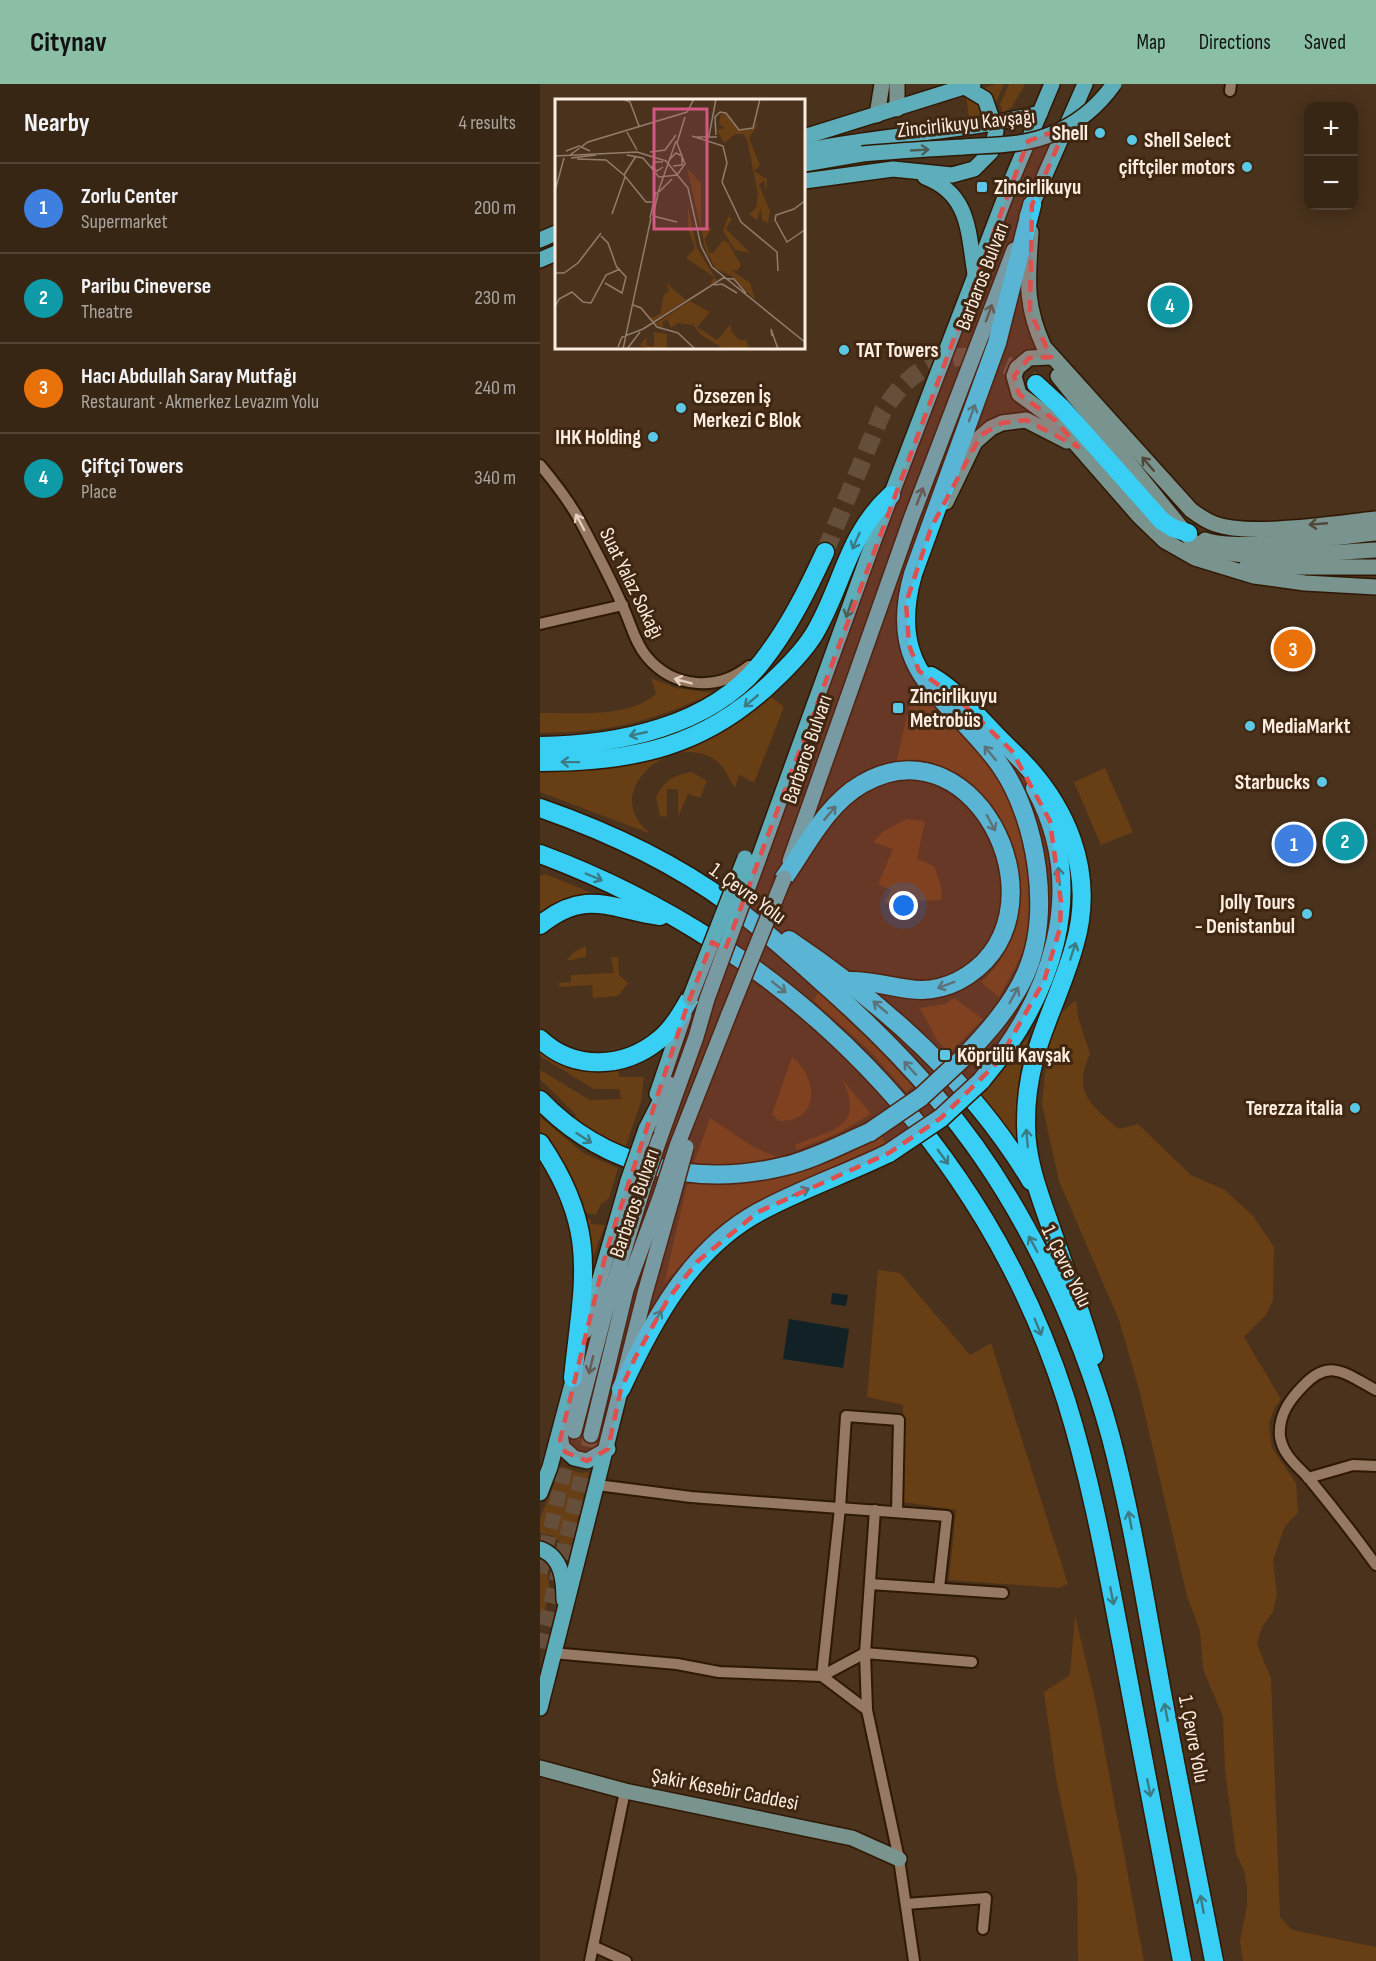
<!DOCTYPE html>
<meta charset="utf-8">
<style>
body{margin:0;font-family:"Sofia Sans Condensed",sans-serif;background:#433222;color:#f1f3f6}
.controls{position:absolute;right:18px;top:18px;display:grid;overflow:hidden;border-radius:12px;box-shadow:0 3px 15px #0003}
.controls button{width:54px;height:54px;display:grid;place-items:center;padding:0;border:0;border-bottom:2px solid #524334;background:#382615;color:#f1f3f6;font:30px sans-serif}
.you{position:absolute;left:364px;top:822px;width:21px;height:21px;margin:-15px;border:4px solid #fff;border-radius:50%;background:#1a73e8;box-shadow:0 0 0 9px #1a73e833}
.badge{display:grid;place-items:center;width:39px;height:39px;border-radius:50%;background:#8abfa5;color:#fff;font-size:20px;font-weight:700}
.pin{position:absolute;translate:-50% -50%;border:3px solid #fff;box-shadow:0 2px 6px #0006}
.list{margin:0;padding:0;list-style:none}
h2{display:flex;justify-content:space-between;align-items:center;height:78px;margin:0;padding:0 24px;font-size:26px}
h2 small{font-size:20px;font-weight:400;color:#aba5a0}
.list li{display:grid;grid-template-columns:39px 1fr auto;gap:18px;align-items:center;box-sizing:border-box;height:90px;padding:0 24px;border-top:2px solid #524334}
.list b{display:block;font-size:22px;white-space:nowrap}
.list p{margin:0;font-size:20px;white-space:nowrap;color:#aba5a0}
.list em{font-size:20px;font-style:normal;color:#aba5a0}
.map{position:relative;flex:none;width:836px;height:1877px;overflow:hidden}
header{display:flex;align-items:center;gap:36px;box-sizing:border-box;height:84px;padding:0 30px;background:#8abfa5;color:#111}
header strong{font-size:28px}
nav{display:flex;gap:33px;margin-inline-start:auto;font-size:21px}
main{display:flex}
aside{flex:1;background:#382615}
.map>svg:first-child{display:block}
</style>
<header>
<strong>Citynav</strong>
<nav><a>Map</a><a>Directions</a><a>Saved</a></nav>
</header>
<main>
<aside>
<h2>Nearby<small>4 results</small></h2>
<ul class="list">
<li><span class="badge" style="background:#3f7fe0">1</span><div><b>Zorlu Center</b><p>Supermarket</p></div><em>200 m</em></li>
<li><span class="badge" style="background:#0f9aa8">2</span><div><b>Paribu Cineverse</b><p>Theatre</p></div><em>230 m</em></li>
<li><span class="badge" style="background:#e8710a">3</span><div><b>Hacı Abdullah Saray Mutfağı</b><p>Restaurant · Akmerkez Levazım Yolu</p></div><em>240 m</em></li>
<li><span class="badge" style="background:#0f9aa8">4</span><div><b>Çiftçi Towers</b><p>Place</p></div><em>340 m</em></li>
</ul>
</aside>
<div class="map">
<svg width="836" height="1877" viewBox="0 0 836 1877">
<rect width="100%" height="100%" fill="#4a321c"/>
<g fill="#683e15">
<polygon points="456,0 464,0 456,18 444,4"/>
<polygon points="469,0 485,0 472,23 463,29 460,20"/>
<polygon points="426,12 438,16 447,31 429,33"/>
<path d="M 111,594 L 136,604 L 174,609 C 107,639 73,648 0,649 L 0,629 C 35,628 88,635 116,610 Z"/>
<path d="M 374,602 C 397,625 421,647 442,671 C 480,716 505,797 487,855 C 481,876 469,894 459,913 L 441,898 C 460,882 470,863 475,838 L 439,714 L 355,683 Z"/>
<path d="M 230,612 L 244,623 L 214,699 L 199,691 L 195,704 C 190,697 186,686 180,680 C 140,641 54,706 111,750 L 0,708 L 0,684 C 96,684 154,674 230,612 Z"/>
<polygon points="565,684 593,748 561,761 534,698"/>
<path d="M 152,688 L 167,697 L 160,714 L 148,710 L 138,733 L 138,705 L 127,705 L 127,733 L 120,732 L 116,713 C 125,696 133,691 152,688 Z"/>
<polygon points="366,735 385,737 377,775 394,782 402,805 401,816 363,817 362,827 344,818 351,806 338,800 353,765 333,758 344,747"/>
<polygon points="5,790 52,809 25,814 0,829 0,792"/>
<polygon points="46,862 46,873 26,877 34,868"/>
<polygon points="71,873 78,873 79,891 88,899 78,912 53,914 52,901 20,903 19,899 31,898 31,891 74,889"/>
<polygon points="278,908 338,965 373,1003 366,1008 331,968 274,917"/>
<polygon points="414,914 443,935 409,970 397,956 380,924 405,920"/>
<path d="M 536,916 L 538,933 L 550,970 C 532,1009 551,1021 579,1045 L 598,1040 L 651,1091 L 685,1106 L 713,1132 L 734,1163 L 733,1216 L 725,1232 L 704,1253 L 741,1315 L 734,1325 L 729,1340 L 732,1364 L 756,1399 L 758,1429 L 745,1442 L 733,1477 L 737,1510 L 733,1528 L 722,1543 L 717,1560 L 731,1594 L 740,1833 L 752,1846 L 836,1863 L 836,1877 L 703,1877 L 700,1857 L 707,1821 L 707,1804 L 704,1786 L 696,1770 L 685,1686 L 683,1633 L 663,1585 L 660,1547 L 647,1512 L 599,1305 L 579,1236 L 519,1097 L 502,1020 L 508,959 L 520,930 Z"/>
<path d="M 489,952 C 475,995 475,1026 481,1070 L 439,1014 Z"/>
<path d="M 0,966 C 22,982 51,993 77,985 L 80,993 L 104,993 L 101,1018 L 85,1064 L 64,1056 L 34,1035 L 36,1031 L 0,995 L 0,986 L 50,1016 L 81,1015 L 79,1005 L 54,1005 L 0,972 Z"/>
<path d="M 252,973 C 278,993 281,1038 239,1037 L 232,1030 Z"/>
<path d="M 302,995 L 331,1030 L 297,1050 L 257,1066 L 255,1061 C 293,1045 326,1044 302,995 Z"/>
<polygon points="0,1033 43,1069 78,1084 69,1114 61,1120 56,1131 42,1128 27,1085 0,1047"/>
<polygon points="170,1034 215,1064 238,1073 201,1080 153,1081"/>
<path d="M 342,1052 L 346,1061 L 188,1138 L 157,1163 L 124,1200 L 148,1096 C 225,1104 275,1089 342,1052 Z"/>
<polygon points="44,1133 51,1136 51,1140 65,1141 50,1181"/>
<polygon points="338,1186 360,1189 430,1271 451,1259 528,1500 519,1504 409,1496 416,1426 363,1418 363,1321 327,1313"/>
<polygon points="22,1382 40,1389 49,1388 30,1467 13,1452 0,1449 0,1434"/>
<path d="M 0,1479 L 5,1482 C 13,1502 7,1521 0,1540 Z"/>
<polygon points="535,1531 555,1615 604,1877 538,1877 537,1794 516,1694 504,1608 530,1591"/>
</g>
<g fill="#112126">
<polygon points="292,1209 308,1211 306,1222 291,1220"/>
<polygon points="249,1235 309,1245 303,1284 243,1275"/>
</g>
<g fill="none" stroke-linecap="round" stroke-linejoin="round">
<g stroke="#654e3a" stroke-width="15" stroke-dasharray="15 8" stroke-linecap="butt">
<polyline points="0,1489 34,1347"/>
<polyline points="0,1564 51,1351"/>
</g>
<path stroke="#654e3a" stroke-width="18" stroke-dasharray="18 9" stroke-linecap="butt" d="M 285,468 L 342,329 C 371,281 413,259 468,282 C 478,286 487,294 496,300"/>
<g stroke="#2f1904" stroke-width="14">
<g id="street">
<polyline points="690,7 691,0"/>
<path d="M 0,381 C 15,399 29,417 40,437 C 55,465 71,495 83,523 C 91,540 95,559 107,573 C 133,604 177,608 209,582"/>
<polyline points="0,540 83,521"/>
<path d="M 836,1306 C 807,1291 791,1273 764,1301 C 750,1315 738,1331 740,1353 C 741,1358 744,1366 747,1370 C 753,1380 764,1388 771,1397 C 794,1425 815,1452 836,1481"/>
<polyline points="768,1394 813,1381 836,1382"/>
<polyline points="57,1401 151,1413 407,1432 399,1504"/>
<polyline points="335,1426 325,1569 432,1578"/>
<polyline points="330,1500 463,1509"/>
<polyline points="12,1569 137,1580 179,1588 282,1592 327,1626 359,1775 374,1877"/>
<polyline points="327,1626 325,1569 282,1592 300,1424 306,1332 359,1336 357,1428"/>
<polyline points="366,1820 446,1814 443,1845"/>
<polyline points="53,1862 86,1877"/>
<polyline points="50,1877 85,1707"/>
</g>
</g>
<g stroke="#2f1904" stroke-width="18">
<g id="secondary">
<polyline points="357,0 357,25"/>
<polyline points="337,31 342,0"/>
<path d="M 491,148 C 488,195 484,219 504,263 L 651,426 C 659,432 666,437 675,440 C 711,453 796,439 836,435"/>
<polyline points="511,273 489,274 477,284 474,292 479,310 516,337 599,432 625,457 655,474 714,492 765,499 836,503"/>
<path d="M 518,292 L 652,457 C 688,482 790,468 836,466"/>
<polyline points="406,418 435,358 451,344 462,339 486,336 527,357"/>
<path d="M 665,456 C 698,468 797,453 836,449"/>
<polyline points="706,483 836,483"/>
<polyline points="0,1684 85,1707 312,1754 359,1775"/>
</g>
</g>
<g stroke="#2f1904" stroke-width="18">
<g id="primary">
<polyline points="264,53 433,0"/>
<path d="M 264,67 C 342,50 423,49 500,29"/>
<polyline points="264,80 322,70"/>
<path d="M 385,93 C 430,110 428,148 435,190"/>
<polyline points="264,97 353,85 412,91 434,85 451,68 456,47 445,15 425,3"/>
<polyline points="487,132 545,0"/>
<polyline points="0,156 16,149"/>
<polyline points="0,176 16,169"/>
<polyline points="250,777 371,435 474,166"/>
<polyline points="217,779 335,453 472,95 512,0"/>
<polyline points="117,1010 144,931"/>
<polyline points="106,1045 129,1000"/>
<polyline points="119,1056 156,953 167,915"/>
<polyline points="137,1062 189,930"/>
<polyline points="45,1247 88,1097"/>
<polyline points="34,1347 64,1232 103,1104"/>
<polyline points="20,1348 22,1363 34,1374 47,1377 68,1365"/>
<polyline points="51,1351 86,1206 121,1111"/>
<polyline points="0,1409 10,1383 36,1285"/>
<path d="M 0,1465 C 22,1473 24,1495 24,1516"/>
<polyline points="0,1624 105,1209 132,1114"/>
</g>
</g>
<g stroke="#2f1904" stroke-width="21">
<g id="highway">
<polyline points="496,300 521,323 622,437 633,444 648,449"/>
<path d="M 391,592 C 421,609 446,643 471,666 C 526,718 557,787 534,863 C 515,929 485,968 486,1041 C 486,1075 498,1107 509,1138 C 524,1183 541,1227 554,1272"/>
<path d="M 0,662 C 77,661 170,643 221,579 C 248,545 267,507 285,468"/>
<path d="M 0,678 C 93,678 165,663 233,597 C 249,582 267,564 277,545 C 304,497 308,450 351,411"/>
<path d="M 0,724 C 66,747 133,778 190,820 C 222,844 252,871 282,898 C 323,934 362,972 397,1014 C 477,1106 539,1236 571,1354 C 592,1434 605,1516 620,1598 C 637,1691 656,1784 674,1877"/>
<path d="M 0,770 C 250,863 445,1061 526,1316 C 551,1396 566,1479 582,1562 C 602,1667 621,1772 642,1877"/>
<path d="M 244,794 C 267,761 287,720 322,700 C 439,632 534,837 418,897 C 376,918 348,895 307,897"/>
<path d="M 0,841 C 46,804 70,825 120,832"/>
<path d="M 249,856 C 344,920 431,997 491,1097"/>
<path d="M 0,955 C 34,987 84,985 120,955 C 133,944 142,928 150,914"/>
<path d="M 424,973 C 448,948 472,921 486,889 C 512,830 497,736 462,684 C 414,613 343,595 373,490 L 457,259 L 492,121"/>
<path d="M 441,997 C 511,914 551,807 495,704"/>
<path d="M 0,1016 C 64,1083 156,1104 245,1082 C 274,1075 302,1060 330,1048"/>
<path d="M 0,1059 C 60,1147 43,1196 33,1294"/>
<path d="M 81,1305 C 113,1236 151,1165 219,1128 C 261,1105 306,1090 349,1069"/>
</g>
</g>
<use href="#street" stroke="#957962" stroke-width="10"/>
<use href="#secondary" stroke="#79938e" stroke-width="15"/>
<use href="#primary" stroke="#5eadba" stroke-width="15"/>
<use href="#highway" stroke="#39cff5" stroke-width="18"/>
<g stroke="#2f1904" stroke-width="18" stroke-linecap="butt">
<g id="primary-bridge">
<path d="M 322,70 C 356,67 390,65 423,63 C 453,61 486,62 514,49 C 538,39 559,21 574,0"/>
<polyline points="150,914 205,774"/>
<polyline points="167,915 217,779"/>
<polyline points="189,930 244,794"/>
<polyline points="88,1097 106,1045"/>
<polyline points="103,1104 119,1056"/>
<polyline points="121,1111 136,1065"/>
<polyline points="132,1114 146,1063"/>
</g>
</g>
<g stroke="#2f1904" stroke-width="21" stroke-linecap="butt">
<g id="highway-bridge">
<polyline points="330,1048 381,1013 424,973"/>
<polyline points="349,1069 401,1034 441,997"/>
</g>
</g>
<use href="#primary-bridge" stroke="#5eadba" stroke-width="15"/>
<use href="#highway-bridge" stroke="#39cff5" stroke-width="18"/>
</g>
<defs><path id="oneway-shaft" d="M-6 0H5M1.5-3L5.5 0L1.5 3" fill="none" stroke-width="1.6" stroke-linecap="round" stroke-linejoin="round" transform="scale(1.5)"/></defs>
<g stroke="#4b5d55">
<use href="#oneway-shaft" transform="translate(380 66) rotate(-3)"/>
<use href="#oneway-shaft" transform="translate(449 229) rotate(-70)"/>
<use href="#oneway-shaft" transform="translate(380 412) rotate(-69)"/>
<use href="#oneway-shaft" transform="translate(309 525) rotate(109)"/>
<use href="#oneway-shaft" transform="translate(51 1281) rotate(104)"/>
</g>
<g stroke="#3c7b84">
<use href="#oneway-shaft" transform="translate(432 329) rotate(-70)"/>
<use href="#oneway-shaft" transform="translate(316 457) rotate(114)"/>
<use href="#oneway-shaft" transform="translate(211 617) rotate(140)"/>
<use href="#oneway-shaft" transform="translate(98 650) rotate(167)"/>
<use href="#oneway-shaft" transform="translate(450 669) rotate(-129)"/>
<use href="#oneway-shaft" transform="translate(30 678) rotate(-179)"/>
<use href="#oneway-shaft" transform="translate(290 729) rotate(-50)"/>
<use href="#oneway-shaft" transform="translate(451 739) rotate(62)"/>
<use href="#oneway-shaft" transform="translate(519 792) rotate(-95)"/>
<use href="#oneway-shaft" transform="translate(54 793) rotate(23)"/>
<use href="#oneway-shaft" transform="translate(533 867) rotate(-72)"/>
<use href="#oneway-shaft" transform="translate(406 901) rotate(160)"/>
<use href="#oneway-shaft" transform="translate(239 903) rotate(38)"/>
<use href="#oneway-shaft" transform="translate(474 911) rotate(-61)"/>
<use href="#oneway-shaft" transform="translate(340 923) rotate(-140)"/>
<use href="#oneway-shaft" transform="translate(370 984) rotate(-132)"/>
<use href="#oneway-shaft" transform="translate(44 1054) rotate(33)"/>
<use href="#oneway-shaft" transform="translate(487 1054) rotate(-95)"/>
<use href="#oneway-shaft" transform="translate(403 1073) rotate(54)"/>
<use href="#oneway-shaft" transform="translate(261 1108) rotate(-23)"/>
<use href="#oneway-shaft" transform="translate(493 1160) rotate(-119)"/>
<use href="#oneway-shaft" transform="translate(117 1234) rotate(-59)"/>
<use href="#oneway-shaft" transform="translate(498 1243) rotate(68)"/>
<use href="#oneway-shaft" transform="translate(590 1436) rotate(-101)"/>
<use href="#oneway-shaft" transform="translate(572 1512) rotate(79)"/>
<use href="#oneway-shaft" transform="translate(626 1628) rotate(-101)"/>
<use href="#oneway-shaft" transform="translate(609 1704) rotate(79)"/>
<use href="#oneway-shaft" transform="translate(662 1820) rotate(-101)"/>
</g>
<g stroke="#504737">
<use href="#oneway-shaft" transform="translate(608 380) rotate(-131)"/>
<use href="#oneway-shaft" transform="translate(778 440) rotate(175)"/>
</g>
<g stroke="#e3d0c1">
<use href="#oneway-shaft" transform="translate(40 438) rotate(-118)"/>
<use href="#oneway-shaft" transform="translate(143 597) rotate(-165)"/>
</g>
<path fill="#de4f4d" fill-opacity="0.2" stroke="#de4f4d" stroke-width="4.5" stroke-dasharray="12 8" stroke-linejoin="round" d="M 526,43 L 492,121 L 490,227 L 511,273 L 489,274 L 474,292 L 479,310 L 516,337 L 538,363 L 486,336 L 462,339 L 441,351 L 391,444 L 366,519 L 369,561 L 379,587 L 418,615 L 472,667 L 510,737 L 521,818 L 520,844 L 504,897 L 457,979 L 401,1034 L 349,1069 L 218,1128 L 158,1177 L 128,1215 L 95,1274 L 81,1305 L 68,1365 L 47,1377 L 25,1368 L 20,1356 L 67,1165 L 147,922 L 172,858 L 185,866 L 488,57 Z"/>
<g fill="#5bc8e6" stroke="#3f2712" stroke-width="2">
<circle cx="560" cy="49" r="6"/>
<circle cx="592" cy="56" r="6"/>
<circle cx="707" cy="83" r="6"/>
<rect x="436" y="97" width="12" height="12" rx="3"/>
<circle cx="304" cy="266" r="6"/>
<circle cx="141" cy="324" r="6"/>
<circle cx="113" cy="353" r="6"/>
<rect x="352" y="618" width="12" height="12" rx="3"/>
<circle cx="710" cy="642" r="6"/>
<circle cx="782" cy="698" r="6"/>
<circle cx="767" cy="830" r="6"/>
<rect x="399" y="965" width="12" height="12" rx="3"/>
<circle cx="815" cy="1024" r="6"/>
</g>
<g text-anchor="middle" stroke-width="6" stroke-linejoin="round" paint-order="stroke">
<g font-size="21" fill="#fdede1" stroke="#3f2712">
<text transform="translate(426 39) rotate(-6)" y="7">Zincirlikuyu Kavşağı</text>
<text transform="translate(442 192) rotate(-69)" y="7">Barbaros Bulvarı</text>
<text transform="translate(92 499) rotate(64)" y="7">Suat Yalaz Sokağı</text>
<text transform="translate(267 665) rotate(-71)" y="7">Barbaros Bulvarı</text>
<text transform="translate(208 809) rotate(36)" y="7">1. Çevre Yolu</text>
<text transform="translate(94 1119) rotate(-71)" y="7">Barbaros Bulvarı</text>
<text transform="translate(527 1182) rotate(64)" y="7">1. Çevre Yolu</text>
<text transform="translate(654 1655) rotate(79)" y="7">1. Çevre Yolu</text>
<text transform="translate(185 1705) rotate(11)" y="7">Şakir Kesebir Caddesi</text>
</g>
<g font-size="21" font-weight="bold" fill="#fdede1" stroke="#3f2712" text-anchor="start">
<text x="548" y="56" text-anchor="end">Shell</text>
<text x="604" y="63">Shell Select</text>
<text x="695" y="90" text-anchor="end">çiftçiler motors</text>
<text x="454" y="110">Zincirlikuyu</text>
<text x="316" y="273">TAT Towers</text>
<text x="153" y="319">Özsezen İş<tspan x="153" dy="24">Merkezi C Blok</tspan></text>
<text x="101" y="360" text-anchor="end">IHK Holding</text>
<text x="370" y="619">Zincirlikuyu<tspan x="370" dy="24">Metrobüs</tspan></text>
<text x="722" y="649">MediaMarkt</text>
<text x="770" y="705" text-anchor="end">Starbucks</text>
<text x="755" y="825" text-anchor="end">Jolly Tours<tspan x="755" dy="24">- Denistanbul</tspan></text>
<text x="417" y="978">Köprülü Kavşak</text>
<text x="803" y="1031" text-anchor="end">Terezza italia</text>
</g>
</g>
<g transform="translate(15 15)">
<rect width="250" height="250" fill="#4a321c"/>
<path d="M 207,0 L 202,27 L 194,39 L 205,66 L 199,72 L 212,80 L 211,92 L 209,81 L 204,86 L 215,112 L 213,124 L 207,121 L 206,109 L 202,121 L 194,115 L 201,109 L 203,95 L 192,40 L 188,35 L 180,35 L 169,44 L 162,31 L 170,29 L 164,25 L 166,15 L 171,15 L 183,31 L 196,31 L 203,22 ZM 132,69 L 146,84 L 146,127 L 157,129 L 150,140 L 154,154 L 158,154 L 168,141 L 174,145 L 186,166 L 182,172 L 176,171 L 195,184 L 200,201 L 177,177 L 161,170 L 151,152 ZM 133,108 L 142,149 L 162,182 L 155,186 L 159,178 L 131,159 L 140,149 L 133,130 ZM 173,118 L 177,119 L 171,130 L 195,154 L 180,151 L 168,132 ZM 111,184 L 131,201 L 97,223 L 95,220 L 105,215 L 109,195 L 114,192 ZM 135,202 L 155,213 L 142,228 L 162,241 L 176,225 L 176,232 L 184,241 L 191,241 L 195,250 L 169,250 L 146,236 L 138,226 L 123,224 L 116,229 L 112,220 L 108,223 L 108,229 L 100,225 ZM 99,233 L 112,235 L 112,250 L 93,250 L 85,246 L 92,238 L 91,246 L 99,248 Z" fill="#683e15"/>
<path fill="none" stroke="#927d6b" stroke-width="1.5" d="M 68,0 L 75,3 L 84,27M 72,33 L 82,51M 161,36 L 160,18 L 165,13 L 171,14 L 184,31 L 198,29 L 205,0M 137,37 L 168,47 L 172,64 L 167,83M 154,37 L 161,0M 142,38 L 162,38M 11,52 L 24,47 L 35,52M 95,53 L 110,51 L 121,36M 15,56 L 33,43 L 132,13 L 139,0M 72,56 L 88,59 L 104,78 L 122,76 L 130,65 L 122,44 L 130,18M 0,57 L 82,53 L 111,62 L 133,89 L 146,147 L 157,168 L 251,244M 16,59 L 41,56M 22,60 L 51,61 L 69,76 L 91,103 L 97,103M 114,61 L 121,54 L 127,57 L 127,66 L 118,67M 108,63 L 100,63 L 97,68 L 102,72 L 108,68M 69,76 L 81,57M 167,83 L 186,123 L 222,153 L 223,172M 0,92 L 9,59M 104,93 L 117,80M 102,96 L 121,42M 251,101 L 239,110 L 221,116 L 220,121 L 232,143 L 251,130M 57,115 L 70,78M 98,116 L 103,95M 98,117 L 122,123M 95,119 L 101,93M 46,137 L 53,144 L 62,169M 0,174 L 9,174 L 23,164 L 46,134M 50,184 L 67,194 L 71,178 L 62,168M 159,186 L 167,185 L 182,194M 78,206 L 86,209 L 102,228 L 123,234 L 140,250M 0,208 L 4,200 L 17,193 L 28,203 L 36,204 L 51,176 L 65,170M 217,237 L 216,230 L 223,250M 63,248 L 67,238 L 88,230 L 168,179 L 179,180 L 191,194M 68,250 L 96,119M 72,250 L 85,233"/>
<path fill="#d45883" fill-opacity="0.15" stroke="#d45883" stroke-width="3" d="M 99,10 L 152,10 L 152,130 L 99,130 Z"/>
<rect width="250" height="250" fill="none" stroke="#fdede1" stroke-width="3"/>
</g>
</svg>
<div class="controls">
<button>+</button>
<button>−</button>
</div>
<div class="you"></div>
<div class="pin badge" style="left:754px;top:760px;background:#3f7fe0">1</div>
<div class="pin badge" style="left:805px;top:757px;background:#0f9aa8">2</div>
<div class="pin badge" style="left:753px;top:565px;background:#e8710a">3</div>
<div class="pin badge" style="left:630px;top:221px;background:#0f9aa8">4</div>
</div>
</main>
